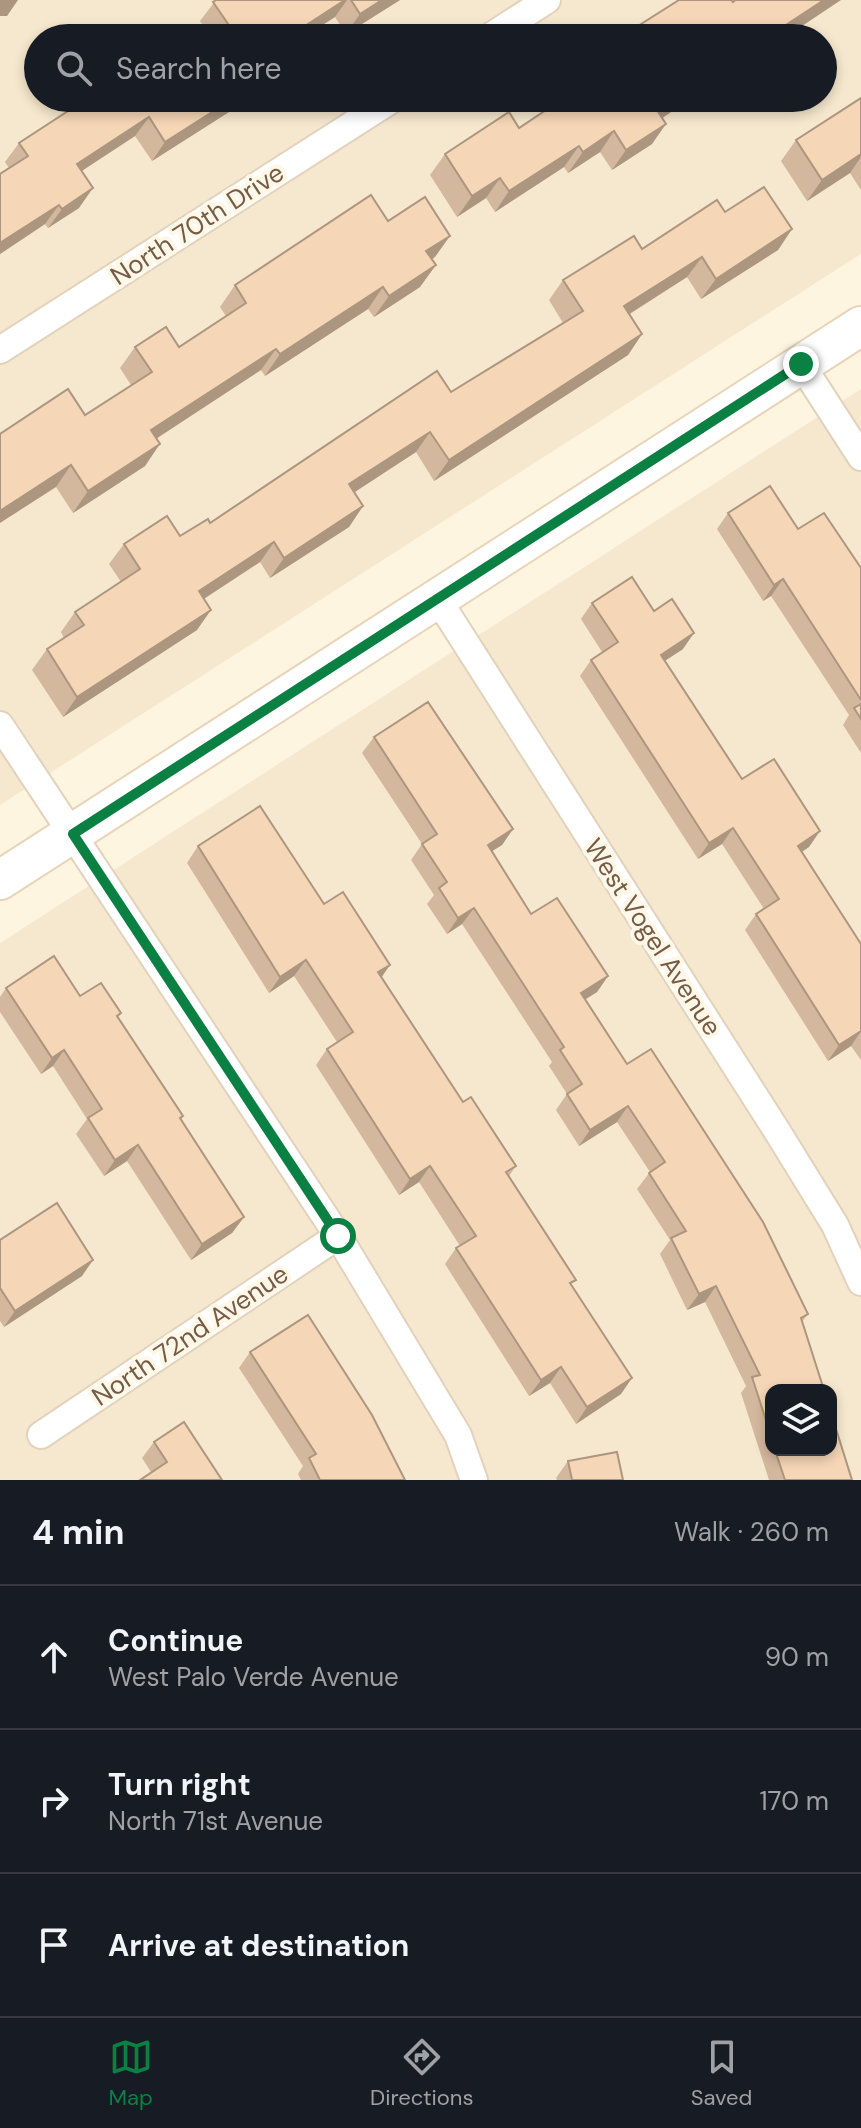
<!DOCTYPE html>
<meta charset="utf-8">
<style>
body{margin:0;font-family:"DM Sans",sans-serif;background:#242831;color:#f1f3f6}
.controls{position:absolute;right:24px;bottom:24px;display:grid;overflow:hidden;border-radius:16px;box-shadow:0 4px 12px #0003}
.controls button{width:72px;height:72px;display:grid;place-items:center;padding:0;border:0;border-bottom:2px solid #363941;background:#171b24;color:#f1f3f6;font:40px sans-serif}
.stop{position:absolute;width:24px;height:24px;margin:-18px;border:6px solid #0b8043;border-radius:50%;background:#fff}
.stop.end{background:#0b8043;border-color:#fff;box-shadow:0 2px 8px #0008}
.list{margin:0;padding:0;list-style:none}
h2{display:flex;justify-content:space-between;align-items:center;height:104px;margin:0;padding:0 32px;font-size:34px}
h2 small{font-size:26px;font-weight:400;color:#9ea1a6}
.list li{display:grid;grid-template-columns:52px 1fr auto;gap:24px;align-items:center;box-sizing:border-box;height:144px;padding:0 32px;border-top:2px solid #363941}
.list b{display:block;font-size:30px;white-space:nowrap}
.list p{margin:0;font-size:26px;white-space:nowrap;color:#9ea1a6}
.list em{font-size:26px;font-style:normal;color:#9ea1a6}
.icon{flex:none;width:44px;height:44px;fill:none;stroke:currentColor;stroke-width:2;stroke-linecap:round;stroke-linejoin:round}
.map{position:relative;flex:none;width:861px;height:1480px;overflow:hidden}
.search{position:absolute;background:#171b24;box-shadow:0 4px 12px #0003;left:24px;right:24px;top:24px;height:88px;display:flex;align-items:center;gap:20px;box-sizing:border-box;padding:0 28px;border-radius:44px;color:#9ea1a6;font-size:30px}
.sheet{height:536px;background:#171b24}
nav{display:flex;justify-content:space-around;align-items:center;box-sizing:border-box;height:112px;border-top:2px solid #363941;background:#171b24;font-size:22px;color:#9ea1a6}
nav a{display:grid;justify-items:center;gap:4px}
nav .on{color:#0b8043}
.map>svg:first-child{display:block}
</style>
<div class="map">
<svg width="861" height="1480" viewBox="0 0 861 1480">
<rect width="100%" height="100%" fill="#fef5e0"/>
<g fill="#f6e8ce" fill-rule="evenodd">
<path d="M 0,0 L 861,0 L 861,254 L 0,805 ZM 38,38 L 823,38 L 823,98 L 38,98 Z"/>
<path d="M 861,389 L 861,1480 L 0,1480 L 0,943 ZM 771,1390 L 831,1390 L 831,1450 L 771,1450 Z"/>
</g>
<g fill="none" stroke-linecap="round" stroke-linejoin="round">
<g stroke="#e2d2bc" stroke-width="30">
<g id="street">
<polyline points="488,38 547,0"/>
<polyline points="0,350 394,98"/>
<polyline points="801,364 861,457"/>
<polyline points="437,598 777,1131 835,1225 861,1282"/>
<polyline points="0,725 338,1236 458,1435 474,1480"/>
<polyline points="41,1435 338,1236"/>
</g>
</g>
<g stroke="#e8d4b9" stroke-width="42">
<polyline id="secondary" points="0,880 861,326"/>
</g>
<use href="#street" stroke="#fff" stroke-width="26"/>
<use href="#secondary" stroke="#fff" stroke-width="38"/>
</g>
<g fill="#d3b89d">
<polygon points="216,0 400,0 346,34 335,17 302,38 211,38 200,21"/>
<polygon points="102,98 251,98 152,161 135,136 82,171 79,208 48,228 45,224 0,254 0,174 9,168 5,162 19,143"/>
<polygon points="861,98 861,190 850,173 807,201 781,161 796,140"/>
<polygon points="662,118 652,144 612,170 600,152 568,173 564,167 495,212 486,198 457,217 430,175 445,154 519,128"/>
<polygon points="725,212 792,229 778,250 701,299 687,277 630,314 642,334 628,355 434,481 416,452 354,492 363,506 349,527 270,578 260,562 204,599 197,630 63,717 32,670 47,649 64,638 61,632 75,612 121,582 109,564 124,544 180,536 210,523 451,392 563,323 549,300 563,280 642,249"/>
<polygon points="388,221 435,257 432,259 420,287 374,317 368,309 265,376 261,370 156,438 145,466 73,513 56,487 85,415 131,385 120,368 135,347 179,347 226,316 220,307 235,285"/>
<polygon points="728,513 798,529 861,568 861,753 843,725 849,715 771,596 763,601 717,529"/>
<polygon points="592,603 654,611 683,649 665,661 742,779 809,847 802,852 861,944 861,1060 851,1046 828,1061 745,930 756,914 764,909 722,844 698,859 580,676 591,660 602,652 581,619"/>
<polygon points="374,737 513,829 502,845 492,851 531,914 608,976 597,992 585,1000 627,1064 808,1314 802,1322 771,1390 771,1450 831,1450 852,1480 769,1480 741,1393 746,1386 705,1302 687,1310 660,1254 670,1240 637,1189 650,1172 617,1122 579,1146 556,1110 567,1094 549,1066 552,1062 462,924 447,934 427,904 434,895 411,860 422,844 362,753"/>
<polygon points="198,846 324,904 381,977 463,1102 516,1166 509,1176 572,1285 621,1394 576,1424 550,1383 529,1396 445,1264 456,1248 460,1246 419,1182 399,1195 316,1065 327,1049 337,1042 294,976 269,993 187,863"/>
<polygon points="6,988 80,996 121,1013 118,1017 183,1116 181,1120 244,1217 232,1233 191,1260 127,1161 104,1176 76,1134 87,1119 53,1066 41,1074 0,1012 0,997"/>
<polygon points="0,1240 82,1276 4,1327 0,1321"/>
<polygon points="250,1352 405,1480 301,1480 298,1474 303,1466 239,1368"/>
<polygon points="154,1442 222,1480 151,1472 142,1458"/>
<polygon points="568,1461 623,1480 557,1480 556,1478"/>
</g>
<g fill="#ac967f">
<polygon points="0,0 18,0 7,16 0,16"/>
<polygon points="345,0 347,0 335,17 302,38 289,38 291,35"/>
<polygon points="382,0 400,0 346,34 360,14"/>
<polygon points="824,0 841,0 784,38 766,38"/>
<polygon points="234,98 251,98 152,161 165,142"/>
<polygon points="675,98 692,98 643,131 657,110"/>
<polygon points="149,117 135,136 63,183 77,164"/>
<polygon points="666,124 652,144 612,170 626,150"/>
<polygon points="614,131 600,152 568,173 583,152"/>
<polygon points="579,146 564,167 495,212 509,191"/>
<polygon points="861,154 861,157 850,173 807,201 822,180"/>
<polygon points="500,178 486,198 457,217 472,196"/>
<polygon points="93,188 79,208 48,228 62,209"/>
<polygon points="59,205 45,224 0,254 0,243"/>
<polygon points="792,229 778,250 701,299 716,279"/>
<polygon points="450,236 435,257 411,273 426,251"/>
<polygon points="702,257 687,277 610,326 624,306"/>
<polygon points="436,265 420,287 374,317 389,296"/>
<polygon points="383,287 368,309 265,376 280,354"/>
<polygon points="642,334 628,355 434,481 449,460"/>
<polygon points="276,349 261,370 136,452 151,430"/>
<polygon points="430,432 416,452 335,505 349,484"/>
<polygon points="160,444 145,466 73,513 88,491"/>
<polygon points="71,465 56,487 0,523 0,511"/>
<polygon points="363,506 349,527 270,578 284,558"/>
<polygon points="274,542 260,562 185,611 199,591"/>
<polygon points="783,579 771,596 763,601 774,585"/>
<polygon points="211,610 197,630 63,717 77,697"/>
<polygon points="694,633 683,649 649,671 661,655"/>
<polygon points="733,828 722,844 698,859 709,843"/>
<polygon points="513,829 502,845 476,861 488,845"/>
<polygon points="820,831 809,847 786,862 798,846"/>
<polygon points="474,908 462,924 447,934 458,918"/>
<polygon points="306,960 294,976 269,993 280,977"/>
<polygon points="390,965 379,981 378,972"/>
<polygon points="608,976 597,992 569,1009 581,993"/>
<polygon points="861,1031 851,1046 828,1061 839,1045"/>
<polygon points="64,1050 53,1066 41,1074 52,1058"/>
<polygon points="628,1106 617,1122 579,1146 590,1130"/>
<polygon points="138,1145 127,1161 104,1176 115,1160"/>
<polygon points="430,1166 419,1182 399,1195 410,1179"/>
<polygon points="244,1217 232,1233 191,1260 202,1244"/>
<polygon points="93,1260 82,1276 4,1327 15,1311"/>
<polygon points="716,1286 705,1302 687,1310 699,1294"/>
<polygon points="561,1367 550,1383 529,1396 541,1380"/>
<polygon points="632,1378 621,1394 576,1424 587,1407"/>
</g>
<g fill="#f5d6b6" stroke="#ac967f" stroke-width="2">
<polygon points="216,0 345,0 291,35 293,38 229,38 235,34 213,2"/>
<polygon points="351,0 382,0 360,14"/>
<polygon points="679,0 731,0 733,2 735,0 824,0 766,38 619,38"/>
<polygon points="88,98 90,98 94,103 102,98 234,98 165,142 149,117 77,164 93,188 62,209 59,205 0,243 0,174 28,156 19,143"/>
<polygon points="564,98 675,98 657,110 666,124 626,150 614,131 583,152 579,146 509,191 500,178 472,196 445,154 509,112 519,128"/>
<polygon points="861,98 861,154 822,180 796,140"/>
<polygon points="764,187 792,229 716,279 702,257 624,306 642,334 449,460 430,432 349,484 363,506 284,558 274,542 199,591 211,610 77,697 47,649 84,625 75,612 140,569 124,544 167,516 180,536 208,519 210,523 437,371 451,392 583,311 563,280 634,236 642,249 717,200 725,212"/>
<polygon points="371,195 388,221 425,197 450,236 426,251 436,265 389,296 383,287 280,354 276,349 151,430 160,444 88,491 71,465 0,511 0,434 68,389 85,415 152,372 135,347 166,327 179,347 246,303 235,285"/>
<polygon points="770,486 798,529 824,513 861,568 861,700 783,579 774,585 728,513"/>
<polygon points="632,577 654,611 672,599 694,633 661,655 742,779 774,759 820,831 798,846 861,944 861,1031 839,1045 756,914 779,899 733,828 709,843 591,660 618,642 592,603"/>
<polygon points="428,702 513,829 488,845 531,914 557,898 608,976 581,993 627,1064 651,1049 763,1222 808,1314 801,1318 824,1390 771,1390 771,1436 752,1377 760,1375 716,1286 699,1294 671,1238 686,1231 649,1173 665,1162 628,1106 590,1130 567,1094 582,1084 560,1050 564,1047 474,908 458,918 439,888 447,882 422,844 437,834 374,737"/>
<polygon points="861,704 861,719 854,708"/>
<polygon points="260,806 324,904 343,892 390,965 378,972 463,1102 471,1097 516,1166 506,1172 576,1280 570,1283 632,1378 587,1407 561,1367 541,1380 456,1248 476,1236 430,1166 410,1179 327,1049 353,1032 306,960 280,977 198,846"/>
<polygon points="54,956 80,996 101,983 121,1013 117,1016 183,1116 180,1118 244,1217 202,1244 138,1145 115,1160 88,1118 102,1109 64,1050 52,1058 6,988"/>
<polygon points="57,1203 93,1260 15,1311 0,1288 0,1240"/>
<polygon points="308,1315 372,1415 405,1480 320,1480 309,1458 316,1454 250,1352"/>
<polygon points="831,1413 852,1480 785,1480 775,1450 831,1450"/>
<polygon points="184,1422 222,1480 140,1480 167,1462 154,1442"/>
<polygon points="617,1452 623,1480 572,1480 568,1461"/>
</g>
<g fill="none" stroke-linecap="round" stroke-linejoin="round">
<polyline stroke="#0b8043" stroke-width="10" points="338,1236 73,834 801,364"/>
</g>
<g text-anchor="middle" stroke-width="8" stroke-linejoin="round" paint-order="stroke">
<g font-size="26" fill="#765c46" stroke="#fff8e8">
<text transform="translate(197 224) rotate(-33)" y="9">North 70th Drive</text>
<text transform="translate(653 937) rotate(57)" y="9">West Vogel Avenue</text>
<text transform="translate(190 1335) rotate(-34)" y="9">North 72nd Avenue</text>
</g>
</g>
</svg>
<div class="controls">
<button><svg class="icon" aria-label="layers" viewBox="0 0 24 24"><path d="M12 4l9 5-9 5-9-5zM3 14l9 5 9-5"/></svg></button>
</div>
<div class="stop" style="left:338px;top:1236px"></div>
<div class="stop end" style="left:801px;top:364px"></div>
<div class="search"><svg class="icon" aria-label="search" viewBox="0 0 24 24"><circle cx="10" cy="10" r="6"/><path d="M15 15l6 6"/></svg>Search here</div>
</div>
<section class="sheet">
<h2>4 min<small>Walk · 260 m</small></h2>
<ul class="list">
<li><svg class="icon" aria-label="ahead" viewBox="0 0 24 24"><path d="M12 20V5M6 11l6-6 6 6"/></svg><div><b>Continue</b><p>West Palo Verde Avenue</p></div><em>90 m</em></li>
<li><svg class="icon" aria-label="right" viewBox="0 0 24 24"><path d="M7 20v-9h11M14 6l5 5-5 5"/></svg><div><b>Turn right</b><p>North 71st Avenue</p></div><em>170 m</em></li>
<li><svg class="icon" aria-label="arrive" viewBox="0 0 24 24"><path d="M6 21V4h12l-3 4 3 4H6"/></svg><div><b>Arrive at destination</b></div></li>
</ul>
</section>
<nav>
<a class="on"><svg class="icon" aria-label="map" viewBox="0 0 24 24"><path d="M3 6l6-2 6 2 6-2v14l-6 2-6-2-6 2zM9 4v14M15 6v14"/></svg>Map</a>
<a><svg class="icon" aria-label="directions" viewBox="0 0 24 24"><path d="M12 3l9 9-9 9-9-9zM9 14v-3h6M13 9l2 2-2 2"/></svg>Directions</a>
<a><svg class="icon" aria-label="saved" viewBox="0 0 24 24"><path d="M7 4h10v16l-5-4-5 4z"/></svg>Saved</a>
</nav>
